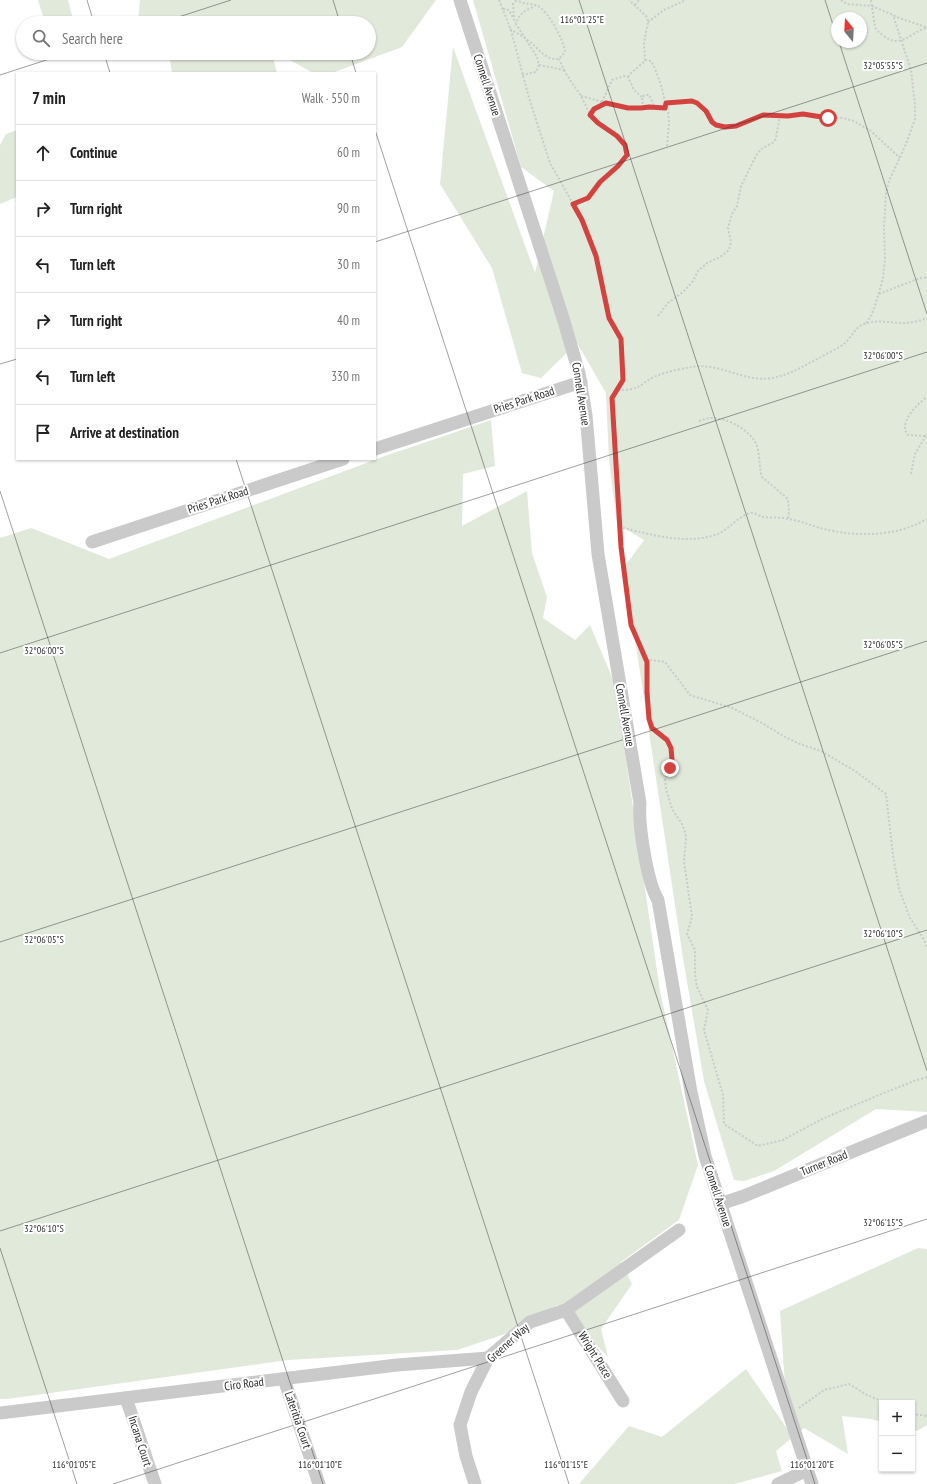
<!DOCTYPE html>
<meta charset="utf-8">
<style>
body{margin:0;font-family:"PT Sans Narrow",sans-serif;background:#f2f2f2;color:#222}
.controls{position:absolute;right:12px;bottom:12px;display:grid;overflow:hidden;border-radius:0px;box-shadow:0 1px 3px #0004}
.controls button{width:36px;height:36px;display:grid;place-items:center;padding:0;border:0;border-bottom:1px solid #e0e0e0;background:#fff;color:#222;font:20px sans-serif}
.compass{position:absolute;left:831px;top:12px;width:36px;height:36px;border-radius:50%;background:#fff;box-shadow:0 1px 3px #0004;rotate:342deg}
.stop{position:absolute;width:12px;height:12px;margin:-9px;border:3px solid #d3423f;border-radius:50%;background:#fff}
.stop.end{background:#d3423f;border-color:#fff;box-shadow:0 1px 4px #0008}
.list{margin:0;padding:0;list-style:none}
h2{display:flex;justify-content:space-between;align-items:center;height:52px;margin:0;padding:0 16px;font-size:17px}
h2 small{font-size:13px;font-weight:400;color:#767676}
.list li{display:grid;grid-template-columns:26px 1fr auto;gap:12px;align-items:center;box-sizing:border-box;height:56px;padding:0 16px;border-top:1px solid #e0e0e0}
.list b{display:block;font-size:15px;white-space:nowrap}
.list em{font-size:13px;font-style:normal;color:#767676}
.icon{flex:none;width:22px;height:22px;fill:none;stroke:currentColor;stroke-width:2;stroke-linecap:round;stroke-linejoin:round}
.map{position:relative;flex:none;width:927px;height:1484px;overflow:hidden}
.search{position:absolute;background:#fff;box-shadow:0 1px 3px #0004;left:16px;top:16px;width:360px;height:44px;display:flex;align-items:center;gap:10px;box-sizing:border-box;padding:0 14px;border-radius:22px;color:#767676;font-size:15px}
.panel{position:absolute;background:#fff;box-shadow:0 1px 3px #0004;left:16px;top:72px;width:360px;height:388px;border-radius:0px}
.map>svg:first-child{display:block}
</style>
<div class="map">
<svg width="927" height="1484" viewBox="0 0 927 1484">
<rect width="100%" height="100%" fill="#fff"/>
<g fill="#e1e9db" fill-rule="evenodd">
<polygon points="38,0 68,0 74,23 53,23 43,16"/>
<polygon points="140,0 436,0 402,47 332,73 313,73 278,53 369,53 369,23 138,23"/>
<path d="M 473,0 L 927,0 L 927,1112 L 876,1109 L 774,1171 L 744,1181 L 734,1180 L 704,1081 L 683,958 L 624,566 L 631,558 L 644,540 L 617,524 L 609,460 L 606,393 L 577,343 L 541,378 L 522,373 L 492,268 L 440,184 L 453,47 L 535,273 L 554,191 L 521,167 ZM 837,18 L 861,18 L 861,42 L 837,42 Z"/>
<polygon points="169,53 272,53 277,73 172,73"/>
<polygon points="17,130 17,197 0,204 0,145 6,134"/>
<polygon points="491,420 495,466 463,474 462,526 527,491 532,553 547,597 543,618 575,640 590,625 615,684 660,991 698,1165 679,1220 621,1262 632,1284 601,1329 608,1357 558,1305 505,1334 457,1350 288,1360 7,1399 0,1399 0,538 31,528 109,559 385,456"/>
<polygon points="918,1248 927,1249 927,1425 917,1431 912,1430 912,1403 882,1403 882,1422 871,1419 842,1416 848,1454 804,1428 776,1451 782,1471 734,1484 579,1484 629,1426 662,1437 746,1369 788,1430 780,1311"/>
</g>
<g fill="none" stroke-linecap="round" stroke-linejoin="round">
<g stroke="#cacaca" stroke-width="2" stroke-dasharray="2 2" stroke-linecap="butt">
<polyline points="499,0 511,30 529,98 550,163 582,220 596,256 609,318 621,339 623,380 612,398 621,547 631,625 647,662 647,692 649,719 652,728 667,740 671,748 672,760 670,769 665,779 666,789 672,809 682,824 685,832 686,839 684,861 692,917 687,934 695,950 695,974 697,987 708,1010 704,1030 723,1095 724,1124 758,1146 783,1140 822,1119 879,1095 914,1081 927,1077"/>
<polyline points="841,0 847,4 872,6 893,15 899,18 926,27"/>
<path d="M 871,0 L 875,27 C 877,31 880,33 884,36 C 900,49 910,33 926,28"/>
<polyline points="635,5 639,0"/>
<polyline points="503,9 509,10 516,23"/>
<polyline points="514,17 513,4 517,0"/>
<polyline points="648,22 664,10 686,0"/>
<path d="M 510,29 C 516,33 523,36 529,41 C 540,49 544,60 559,59 L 565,52 C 564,41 549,12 538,6 C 532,3 524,5 517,0"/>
<path d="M 645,60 L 651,61 C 656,68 667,101 665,108"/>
<polyline points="539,65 564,70 559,59"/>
<path d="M 564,70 C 569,79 575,87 581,96 C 586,105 589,115 597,122 C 610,136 623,132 627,155 L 618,166 L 600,182 L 588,198 L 573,204"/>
<path d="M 522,75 L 536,72 L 539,65 L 537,57 L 516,24 C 519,13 526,10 535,6"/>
<polyline points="628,77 631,73 645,61 644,43 648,22 647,17 629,0"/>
<polyline points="581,96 607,103 593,109 590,115"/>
<polyline points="602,102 612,80 624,76 628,77 634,90 642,97"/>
<polyline points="607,103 628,108 641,108 649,107 665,108 668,111 669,122 667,147"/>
<polyline points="666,103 692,101 697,103 706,111 716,125 725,127 736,126 763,115 788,116 803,114 828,118 843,118 854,121 871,131 900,158"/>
<polyline points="643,108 642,97 645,95 649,95 655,107"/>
<polyline points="879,294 920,278 927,277"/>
<polyline points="658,316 668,303 683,292 693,281 698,271 707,263 720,257 729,250 731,242 728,228 732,214 737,206 741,186 756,156 761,149 774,142 776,138 780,115"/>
<polyline points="866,323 871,316 875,306 883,278 885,259 884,227 886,193 889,181 906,144 915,119 915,106 911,70 893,15"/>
<path d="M 618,390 C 640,390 637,386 654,377 C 665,372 680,369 692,367 C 720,362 744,383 772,378 C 790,375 803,366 819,358 C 827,353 838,349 845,343 C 852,337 855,327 864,324 C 877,319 890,323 903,323 C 911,323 920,321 927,318"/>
<path d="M 699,421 C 703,420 707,418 711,418 C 727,417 752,431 757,446 C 760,456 759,467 762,477 L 788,499 L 789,512 L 788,519"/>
<path d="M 925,436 L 908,435 C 897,424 918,403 927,397"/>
<polyline points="911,474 915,454 927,434"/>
<path d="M 619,527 C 650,534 682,545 715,535 C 729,531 741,512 753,513 C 757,514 761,517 764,517 C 772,518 781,517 789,519 C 801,521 812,526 824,529 C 857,537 896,537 927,519"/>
<polyline points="646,661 651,660 665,662 690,695 732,708 762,723 785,737 800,744 821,751 855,771 886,794 893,855 899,889 910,918 923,938 927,947"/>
<polyline points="799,1408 824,1390 849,1384 867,1395 886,1403"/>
<polyline points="912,1414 927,1416"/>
</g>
<g stroke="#cacaca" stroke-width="13">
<path d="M 460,0 L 563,318 L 579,373 L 586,415 L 598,554 L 640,803 C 638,824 647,882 658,900 L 691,1092 L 705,1156 L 812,1484"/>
<polyline points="375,449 581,382"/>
<polyline points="92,542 343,459"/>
<polyline points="720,1204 744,1196 927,1121"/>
<polyline points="566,1310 623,1401"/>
<polyline points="284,1379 319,1484"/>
<polyline points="126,1398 155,1484"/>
<polyline points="0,1413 397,1365 488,1358"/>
<polyline points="475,1484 466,1456 460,1425 471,1392 488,1358 530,1322 566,1310 679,1230"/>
<polyline points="778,1484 807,1470"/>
</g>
</g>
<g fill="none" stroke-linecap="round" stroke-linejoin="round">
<polyline stroke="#d3423f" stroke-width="5" points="670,768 672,760 671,748 667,740 652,728 649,719 647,692 647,662 631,625 621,547 612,398 623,380 621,339 609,318 596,256 582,220 573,204 588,198 600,182 618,166 627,155 625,145 617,136 598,123 590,115 594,109 606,103 628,108 641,108 649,107 665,108 666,103 692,101 697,103 706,111 712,122 716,125 725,127 736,126 763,115 788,116 803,114 828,118"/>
</g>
<path fill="none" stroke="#2d2d2d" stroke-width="1" stroke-opacity="0.45" d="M 87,0 L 94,23M 333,0 L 340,23M 579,0 L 927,1071M 825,0 L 837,37M 160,23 L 231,0M 839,42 L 927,314M 104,53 L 110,73M 350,53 L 356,73M 0,75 L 68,53M 375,130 L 815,1484M 375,242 L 927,63M 0,364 L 17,359M 236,459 L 569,1484M 0,491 L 323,1484M 0,653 L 927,352M 0,942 L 927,641M 0,1231 L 927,930M 0,1248 L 77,1484M 113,1484 L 927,1219"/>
<g text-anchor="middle" stroke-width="4" stroke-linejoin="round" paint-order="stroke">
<g font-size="12" fill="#2d2d2d" stroke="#fff">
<text transform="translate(487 85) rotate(72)" y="4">Connell Avenue</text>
<text transform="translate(581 394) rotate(81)" y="4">Connell Avenue</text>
<text transform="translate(524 400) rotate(-18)" y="4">Pries Park Road</text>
<text transform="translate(218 500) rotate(-18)" y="4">Pries Park Road</text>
<text transform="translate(625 715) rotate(80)" y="4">Connell Avenue</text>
<text transform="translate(824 1163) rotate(-22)" y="4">Turner Road</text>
<text transform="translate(718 1196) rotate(72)" y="4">Connell Avenue</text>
<text transform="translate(508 1343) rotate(-42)" y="4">Greener Way</text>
<text transform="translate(595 1355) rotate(58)" y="4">Wright Place</text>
<text transform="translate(244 1384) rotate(-7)" y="4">Ciro Road</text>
<text transform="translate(298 1420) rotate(71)" y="4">Lateritia Court</text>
<text transform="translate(140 1441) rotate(72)" y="4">Incana Court</text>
</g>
</g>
<g font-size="10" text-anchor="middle" fill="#2d2d2d" stroke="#fff" stroke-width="4" stroke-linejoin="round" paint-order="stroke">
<text x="582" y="23">116°01'25"E</text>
<text x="883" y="69">32°05'55"S</text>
<text x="883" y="359">32°06'00"S</text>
<text x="883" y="648">32°06'05"S</text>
<text x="44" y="654">32°06'00"S</text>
<text x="883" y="937">32°06'10"S</text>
<text x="44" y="943">32°06'05"S</text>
<text x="883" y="1226">32°06'15"S</text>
<text x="44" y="1232">32°06'10"S</text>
<text x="74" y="1468">116°01'05"E</text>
<text x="320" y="1468">116°01'10"E</text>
<text x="566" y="1468">116°01'15"E</text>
<text x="812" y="1468">116°01'20"E</text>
</g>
</svg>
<div class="controls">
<button>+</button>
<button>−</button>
</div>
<svg class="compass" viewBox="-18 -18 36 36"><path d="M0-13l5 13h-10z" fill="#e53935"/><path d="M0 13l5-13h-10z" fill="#767676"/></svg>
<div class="stop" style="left:828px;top:118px"></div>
<div class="stop end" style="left:670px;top:768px"></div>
<div class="search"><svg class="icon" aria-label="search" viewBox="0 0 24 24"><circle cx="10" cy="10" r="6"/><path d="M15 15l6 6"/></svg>Search here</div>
<section class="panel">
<h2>7 min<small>Walk · 550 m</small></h2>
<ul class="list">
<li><svg class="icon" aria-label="ahead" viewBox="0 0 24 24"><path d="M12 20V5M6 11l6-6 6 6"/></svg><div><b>Continue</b></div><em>60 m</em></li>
<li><svg class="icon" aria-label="right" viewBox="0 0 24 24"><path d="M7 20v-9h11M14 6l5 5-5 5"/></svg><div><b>Turn right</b></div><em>90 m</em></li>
<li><svg class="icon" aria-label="left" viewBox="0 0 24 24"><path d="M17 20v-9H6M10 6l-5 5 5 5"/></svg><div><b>Turn left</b></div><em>30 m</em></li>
<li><svg class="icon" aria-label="right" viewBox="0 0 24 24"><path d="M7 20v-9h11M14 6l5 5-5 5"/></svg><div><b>Turn right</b></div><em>40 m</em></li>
<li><svg class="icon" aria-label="left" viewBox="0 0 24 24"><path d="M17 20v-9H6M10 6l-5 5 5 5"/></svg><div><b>Turn left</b></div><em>330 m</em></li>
<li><svg class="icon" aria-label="arrive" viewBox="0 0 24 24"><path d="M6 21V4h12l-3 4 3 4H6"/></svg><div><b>Arrive at destination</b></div></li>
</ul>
</section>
</div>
